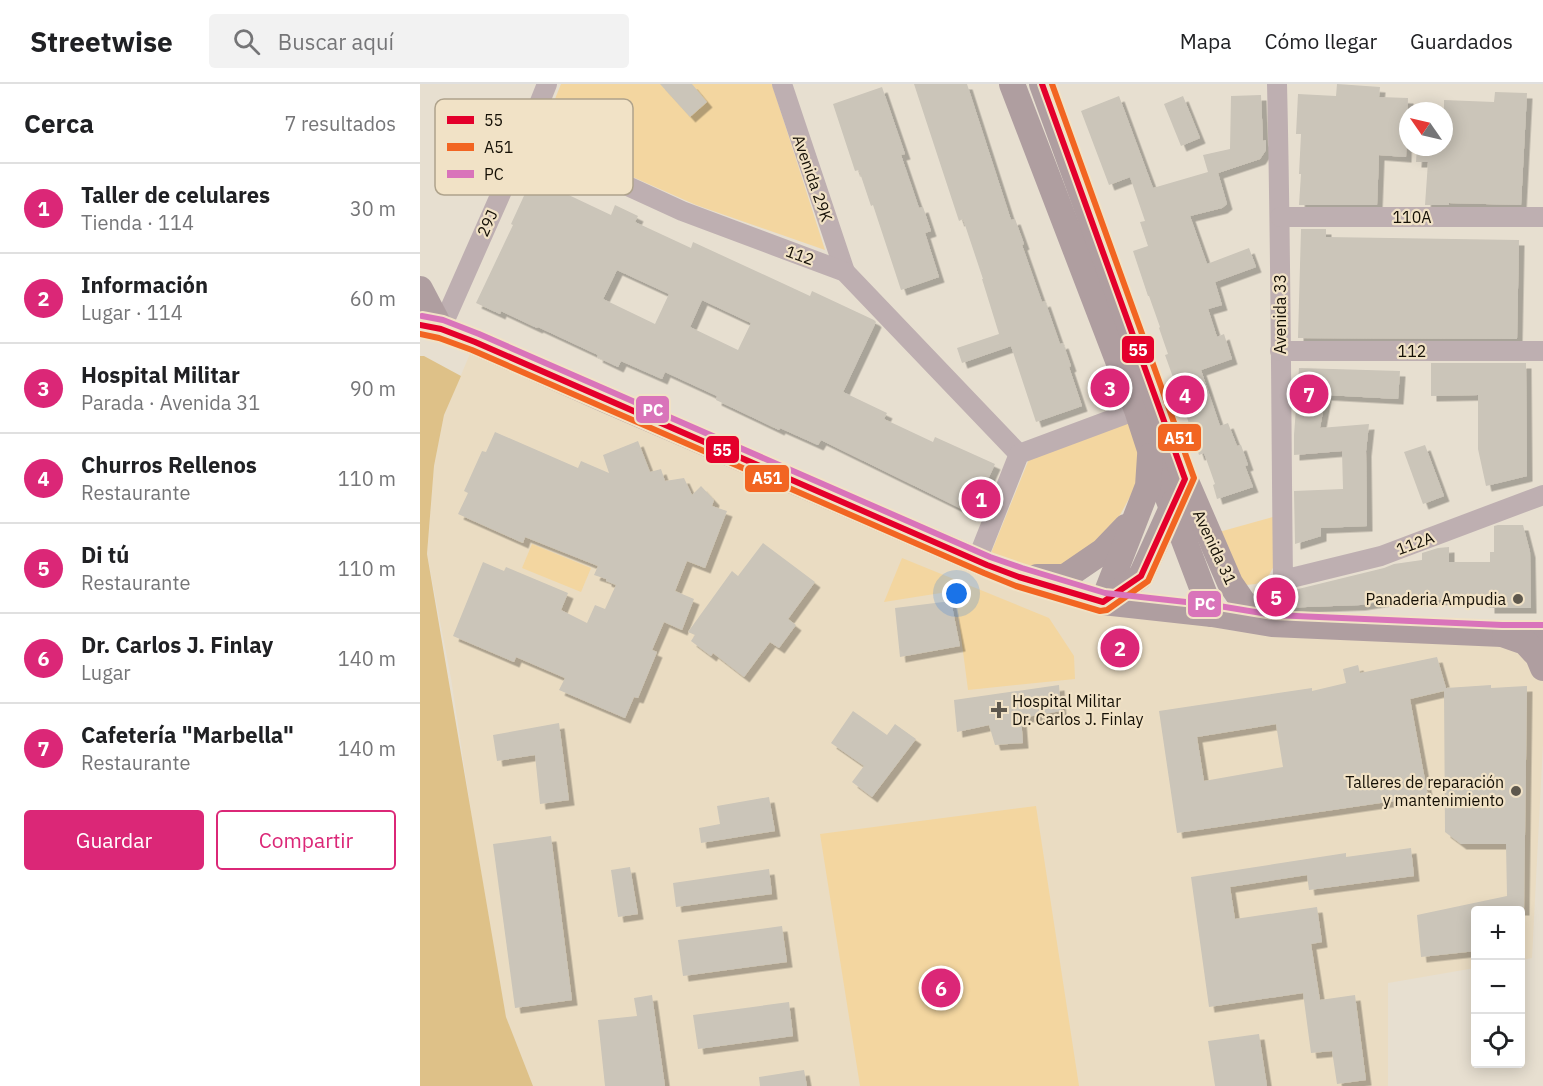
<!DOCTYPE html>
<html lang="es">
<meta charset="utf-8">
<style>
body{margin:0;font-family:"IBM Plex Sans",sans-serif;background:#f2f2f2;color:#202124}
.controls{position:absolute;right:18px;bottom:18px;display:grid;overflow:hidden;border-radius:6px;box-shadow:0 3px 15px #0003}
.controls button{width:54px;height:54px;display:grid;place-items:center;padding:0;border:0;border-bottom:2px solid #e0e0e0;background:#fff;color:#202124;font:30px sans-serif}
.compass{position:absolute;left:979px;top:18px;width:54px;height:54px;border-radius:50%;background:#fff;box-shadow:0 3px 15px #0003;rotate:304deg}
.you{position:absolute;left:537px;top:510px;width:21px;height:21px;margin:-15px;border:4px solid #fff;border-radius:50%;background:#1a73e8;box-shadow:0 0 0 9px #1a73e833}
.badge{display:grid;place-items:center;width:39px;height:39px;border-radius:50%;background:#db2777;color:#fff;font-size:20px;font-weight:700}
.pin{position:absolute;translate:-50% -50%;border:3px solid #fff;box-shadow:0 2px 6px #0006}
.list{margin:0;padding:0;list-style:none}
h2{display:flex;justify-content:space-between;align-items:center;height:78px;margin:0;padding:0 24px;font-size:26px}
h2 small{font-size:20px;font-weight:400;color:#757577}
.list li{display:grid;grid-template-columns:39px 1fr auto;gap:18px;align-items:center;box-sizing:border-box;height:90px;padding:0 24px;border-top:2px solid #e0e0e0}
.list b{display:block;font-size:22px;white-space:nowrap}
.list p{margin:0;font-size:20px;white-space:nowrap;color:#757577}
.list em{font-size:20px;font-style:normal;color:#757577}
.actions{display:flex;gap:12px;padding:18px 24px}
.actions a{flex:1;padding:14px 0;border:2px solid #db2777;border-radius:6px;text-align:center;font-size:21px;color:#db2777}
.actions .main{background:#db2777;color:#fff}
.icon{flex:none;width:33px;height:33px;fill:none;stroke:currentColor;stroke-width:2;stroke-linecap:round;stroke-linejoin:round}
.map{position:relative;flex:none;width:1123px;height:1002px;overflow:hidden}
header{display:flex;align-items:center;gap:36px;box-sizing:border-box;height:84px;padding:0 30px;background:#fff;border-bottom:2px solid #e0e0e0}
header strong{font-size:28px}
nav{display:flex;gap:33px;margin-inline-start:auto;font-size:21px}
.search{width:420px;height:54px;background:#f2f2f2;display:flex;align-items:center;gap:15px;box-sizing:border-box;padding:0 21px;border-radius:6px;color:#757577;font-size:22px}
main{display:flex}
aside{flex:1;background:#fff}
.map>svg:first-child{display:block}
</style>
<header>
<strong>Streetwise</strong>
<div class="search"><svg class="icon" aria-label="search" viewBox="0 0 24 24"><circle cx="10" cy="10" r="6"/><path d="M15 15l6 6"/></svg>Buscar aquí</div>
<nav><a>Mapa</a><a>Cómo llegar</a><a>Guardados</a></nav>
</header>
<main>
<aside>
<h2>Cerca<small>7 resultados</small></h2>
<ul class="list">
<li><span class="badge">1</span><div><b>Taller de celulares</b><p>Tienda · 114</p></div><em>30 m</em></li>
<li><span class="badge">2</span><div><b>Información</b><p>Lugar · 114</p></div><em>60 m</em></li>
<li><span class="badge">3</span><div><b>Hospital Militar</b><p>Parada · Avenida 31</p></div><em>90 m</em></li>
<li><span class="badge">4</span><div><b>Churros Rellenos</b><p>Restaurante</p></div><em>110 m</em></li>
<li><span class="badge">5</span><div><b>Di tú</b><p>Restaurante</p></div><em>110 m</em></li>
<li><span class="badge">6</span><div><b>Dr. Carlos J. Finlay</b><p>Lugar</p></div><em>140 m</em></li>
<li><span class="badge">7</span><div><b>Cafetería &quot;Marbella&quot;</b><p>Restaurante</p></div><em>140 m</em></li>
</ul>
<div class="actions"><a class="main">Guardar</a><a>Compartir</a></div>
</aside>
<div class="map">
<svg width="1123" height="1002" viewBox="0 0 1123 1002">
<defs>
<filter id="shadow"><feDropShadow dx="5.5" dy="5.5" stdDeviation="0" flood-color="#0004"/></filter>
</defs>
<rect width="100%" height="100%" fill="#e7dfd0"/>
<polygon fill="#eadcc2" points="55,258 683,518 814,547 1123,550 1123,659 1112,874 1101,876 1100,826 1056,826 1055,884 968,899 968,1002 113,1002 86,933 53,741 31,594 7,470 14,382 24,331"/>
<g fill="#f3d6a0">
<polygon points="141,0 352,0 405,166 276,121 120,52"/>
<polygon points="709,338 722,369 717,400 700,431 671,462 639,482 605,485 571,469 609,375"/>
<polygon points="853,433 855,480 849,491 836,500 826,501 816,494 799,448"/>
<polygon points="112,460 171,484 161,508 102,484"/>
<polygon points="482,474 629,534 654,572 655,595 548,606 536,514 527,508 464,518"/>
<polygon points="616,722 659,1002 440,1002 400,750"/>
</g>
<polygon fill="#dec188" points="0,272 4,272 41,292 24,331 14,382 7,470 86,933 113,1002 0,1002"/>
<g fill="#cbc5b9" fill-rule="evenodd" filter="url(#shadow)">
<polygon points="240,0 272,0 287,18 270,33"/>
<polygon points="494,0 547,0 591,136 595,135 604,160 602,161 622,218 625,217 640,260 643,259 651,282 649,283 662,322 616,338 591,262 542,279 537,264 579,250 562,195 563,195 543,135 539,137"/>
<polygon points="917,0 960,3 959,13 988,14 986,73 959,71 957,121 879,121 881,90 879,90 881,50 876,50 878,10 916,12"/>
<polygon points="462,3 485,70 481,71 499,124 503,123 511,147 505,149 519,193 481,206 453,121 451,122 439,86 435,87 413,20"/>
<polygon points="1075,8 1107,9 1101,121 1029,119 1029,121 1005,121 1008,78 996,78 997,63 1024,63 1024,16 1074,18"/>
<polygon points="841,11 843,57 846,56 846,66 840,75 798,89 807,120 802,124 770,132 787,180 829,164 836,183 795,198 802,221 788,225 797,253 804,250 812,275 781,286 800,342 808,339 817,362 821,361 828,381 825,382 833,403 797,415 793,401 795,400 784,369 779,371 763,321 745,271 748,270 739,244 740,243 729,212 728,212 713,167 728,162 720,138 725,137 710,93 689,101 661,27 699,12 733,104 788,88 783,71 810,65 811,12"/>
<polygon points="763,12 780,54 761,62 744,20"/>
<path d="M 114,90 L 138,101 L 136,105 L 191,131 L 195,121 L 218,132 L 215,138 L 271,164 L 273,158 L 390,212 L 392,207 L 454,236 L 456,238 L 423,308 L 467,329 L 464,335 L 513,358 L 515,353 L 575,380 L 552,430 L 401,356 L 398,361 L 360,344 L 359,346 L 296,316 L 297,312 L 245,288 L 242,295 L 201,277 L 198,283 L 177,273 L 178,271 L 118,243 L 117,244 L 81,227 L 80,230 L 56,219 L 93,141 L 91,140 ZM 197,186 L 249,210 L 235,240 L 183,215 ZM 282,216 L 331,239 L 318,266 L 270,243 Z"/>
<polygon points="881,145 906,145 906,153 1099,156 1097,255 878,254"/>
<polygon points="1011,279 1106,279 1107,392 1066,402 1058,365 1058,311 1011,312"/>
<polygon points="879,284 980,287 978,315 906,311 900,344 949,340 946,367 947,442 901,444 901,452 875,460 874,407 923,405 922,367 874,371 874,351"/>
<polygon points="75,348 158,384 161,377 189,389 183,371 218,357 230,388 241,385 245,397 264,394 272,411 281,402 294,416 292,422 307,427 285,484 267,477 255,507 274,515 262,546 244,538 232,566 237,568 218,614 214,613 205,634 139,606 145,594 96,573 94,578 33,552 63,478 84,487 86,483 148,509 141,526 167,539 175,521 185,525 196,501 186,497 186,495 174,491 178,482 105,453 103,459 38,430 48,409 44,407 62,367 66,368"/>
<polygon points="1005,361 1024,412 1003,420 984,368"/>
<polygon points="1078,441 1103,441 1110,468 1111,524 1069,524 1069,515 971,516 940,521 860,524 842,511 858,507 866,508 964,484 974,480 1002,476 1002,469 1018,464 1029,463 1029,478 1070,478 1070,468 1074,468 1074,442"/>
<polygon points="343,459 395,498 368,535 376,541 359,564 350,558 324,593 293,569 291,572 271,557 275,551 268,548 312,487 318,492"/>
<polygon points="531,517 540,562 480,573 475,524"/>
<path d="M 1017,573 L 1026,604 L 1071,601 L 1071,604 L 1107,602 L 1104,826 L 1056,826 L 1056,867 L 1001,873 L 997,831 L 1087,812 L 1086,760 L 1041,760 L 1025,748 L 1024,607 L 990,615 L 1008,712 L 757,749 L 739,627 L 892,604 L 892,607 L 926,599 L 923,585 L 938,581 L 940,589 ZM 856,640 L 863,683 L 784,697 L 777,653 Z"/>
<polygon points="639,601 641,627 601,634 603,659 575,661 569,641 537,648 534,616"/>
<polygon points="433,627 467,651 475,640 496,655 452,713 432,698 444,682 411,659"/>
<polygon points="139,639 149,716 120,720 115,671 77,677 73,651"/>
<polygon points="349,713 355,747 281,759 279,744 300,740 297,722"/>
<polygon points="131,752 152,916 95,924 73,760"/>
<polygon points="991,764 994,792 889,806 887,791 810,803 815,835 897,823 902,858 891,860 900,916 935,911 946,996 917,1000 912,967 891,969 883,909 789,923 771,793 926,769 926,773"/>
<polygon points="210,783 218,830 198,833 191,786"/>
<polygon points="349,785 352,810 256,823 253,799"/>
<polygon points="362,842 367,878 263,892 258,856"/>
<polygon points="232,911 245,1002 185,1002 178,936 217,932 214,914"/>
<polygon points="369,918 373,952 278,965 273,931"/>
<polygon points="839,950 847,1002 795,1002 788,957"/>
<polygon points="384,986 387,1002 340,1002 339,993"/>
</g>
<g fill="none" stroke-linecap="round" stroke-linejoin="round">
<g stroke="#beafb1" stroke-width="20">
<polyline points="362,0 425,188"/>
<path d="M 857,0 C 861,165 861,331 863,496 L 961,472 L 1123,411"/>
<polyline points="105,55 262,127 425,188 599,370"/>
<polyline points="860,133 1123,133"/>
<polyline points="21,245 105,55 127,0"/>
<polyline points="860,267 1123,267"/>
<polyline points="557,476 599,370 717,326"/>
</g>
<g stroke="#af9ea0" stroke-width="26">
<polyline points="592,0 717,326 731,369 792,530"/>
<polyline points="622,0 765,395 810,499 823,518 848,537"/>
<polyline points="0,205 21,245"/>
<polyline points="0,241 21,245 55,258 186,316 567,481 599,493 683,518 792,530 852,540 1082,550 1123,550"/>
<polyline points="617,493 645,493 683,467 706,443"/>
<polyline points="683,518 728,402 730,372"/>
<polyline points="683,518 721,492 755,417"/>
<polyline points="1085,551 1105,558 1118,572 1123,584"/>
</g>
<g stroke="#f1e2c6" stroke-width="10">
<polyline id="bus-1" points="0,241 21,245 55,258 567,481 599,493 683,518 721,492 765,395 622,0"/>
</g>
<g stroke="#f1e2c6" stroke-width="10">
<polyline id="bus-2" points="0,250 19,254 52,266 564,489 596,502 680,527 687,526 728,497 774,394 632,0"/>
</g>
<g stroke="#f1e2c6" stroke-width="10">
<polyline id="bus-3" points="2,232 23,236 59,250 570,473 602,484 685,509 793,521 853,531 1082,541 1123,541"/>
</g>
<use href="#bus-1" stroke="#e4002b" stroke-width="6"/>
<use href="#bus-2" stroke="#f26522" stroke-width="6"/>
<use href="#bus-3" stroke="#d974ba" stroke-width="6"/>
</g>
<g fill="#5e584d" stroke="#f1e2c6" stroke-width="2">
<circle cx="1098" cy="515" r="6"/>
<path d="M576 617h6v6h6v6h-6v6h-6v-6h-6v-6h6z"/>
<circle cx="1096" cy="707" r="6"/>
</g>
<g text-anchor="middle" stroke-width="4.5" stroke-linejoin="round" paint-order="stroke">
<g font-size="16" fill="#151006" stroke="#f1e2c6">
<text transform="translate(393 94) rotate(71)" y="6">Avenida 29K</text>
<text x="992" y="139">110A</text>
<text transform="translate(67 139) rotate(-66)" y="6">29J</text>
<text transform="translate(380 171) rotate(20)" y="6">112</text>
<text transform="translate(860 230) rotate(-90)" y="6">Avenida 33</text>
<text x="992" y="273">112</text>
<text transform="translate(995 459) rotate(-20)" y="6">112A</text>
<text transform="translate(795 463) rotate(65)" y="6">Avenida 31</text>
</g>
<g font-size="16" fill="#151006" stroke="#f1e2c6" text-anchor="end">
<text x="1086" y="521">Panaderia Ampudia</text>
<text x="592" y="623" text-anchor="start">Hospital Militar<tspan x="592" dy="18">Dr. Carlos J. Finlay</tspan></text>
<text x="1084" y="704">Talleres de reparación<tspan x="1084" dy="18">y mantenimiento</tspan></text>
</g>
</g>
<rect x="15" y="15" width="198" height="96" rx="9" fill="#f1e2c6" stroke="#afa38c" stroke-width="1.5"/>
<rect x="27" y="32" width="27" height="8" fill="#e4002b"/>
<rect x="27" y="59" width="27" height="8" fill="#f26522"/>
<rect x="27" y="86" width="27" height="8" fill="#d974ba"/>
<g font-size="16" fill="#151006">
<text x="64" y="42">55</text>
<text x="64" y="69">A51</text>
<text x="64" y="96">PC</text>
</g>
<g stroke="#f1e2c6" stroke-width="2">
<rect x="701" y="251" width="34" height="29" rx="6" fill="#e4002b"/>
<rect x="215" y="311" width="35" height="29" rx="6" fill="#d974ba"/>
<rect x="737" y="339" width="45" height="29" rx="6" fill="#f26522"/>
<rect x="285" y="351" width="35" height="29" rx="6" fill="#e4002b"/>
<rect x="324" y="380" width="46" height="29" rx="6" fill="#f26522"/>
<rect x="767" y="506" width="35" height="28" rx="6" fill="#d974ba"/>
</g>
<g font-size="16" text-anchor="middle" font-weight="bold" fill="#fff">
<text x="718" y="272">55</text>
<text x="233" y="332">PC</text>
<text x="759" y="360">A51</text>
<text x="302" y="372">55</text>
<text x="347" y="400">A51</text>
<text x="785" y="526">PC</text>
</g>
</svg>
<div class="controls">
<button>+</button>
<button>−</button>
<button><svg class="icon" aria-label="locate" viewBox="0 0 24 24"><circle cx="12" cy="12" r="6"/><path d="M12 2v4M12 18v4M2 12h4M18 12h4"/></svg></button>
</div>
<svg class="compass" viewBox="-18 -18 36 36"><path d="M0-13l5 13h-10z" fill="#e53935"/><path d="M0 13l5-13h-10z" fill="#757577"/></svg>
<div class="you"></div>
<div class="pin badge" style="left:561px;top:415px">1</div>
<div class="pin badge" style="left:700px;top:564px">2</div>
<div class="pin badge" style="left:690px;top:304px">3</div>
<div class="pin badge" style="left:765px;top:311px">4</div>
<div class="pin badge" style="left:856px;top:513px">5</div>
<div class="pin badge" style="left:521px;top:904px">6</div>
<div class="pin badge" style="left:889px;top:310px">7</div>
</div>
</main>
